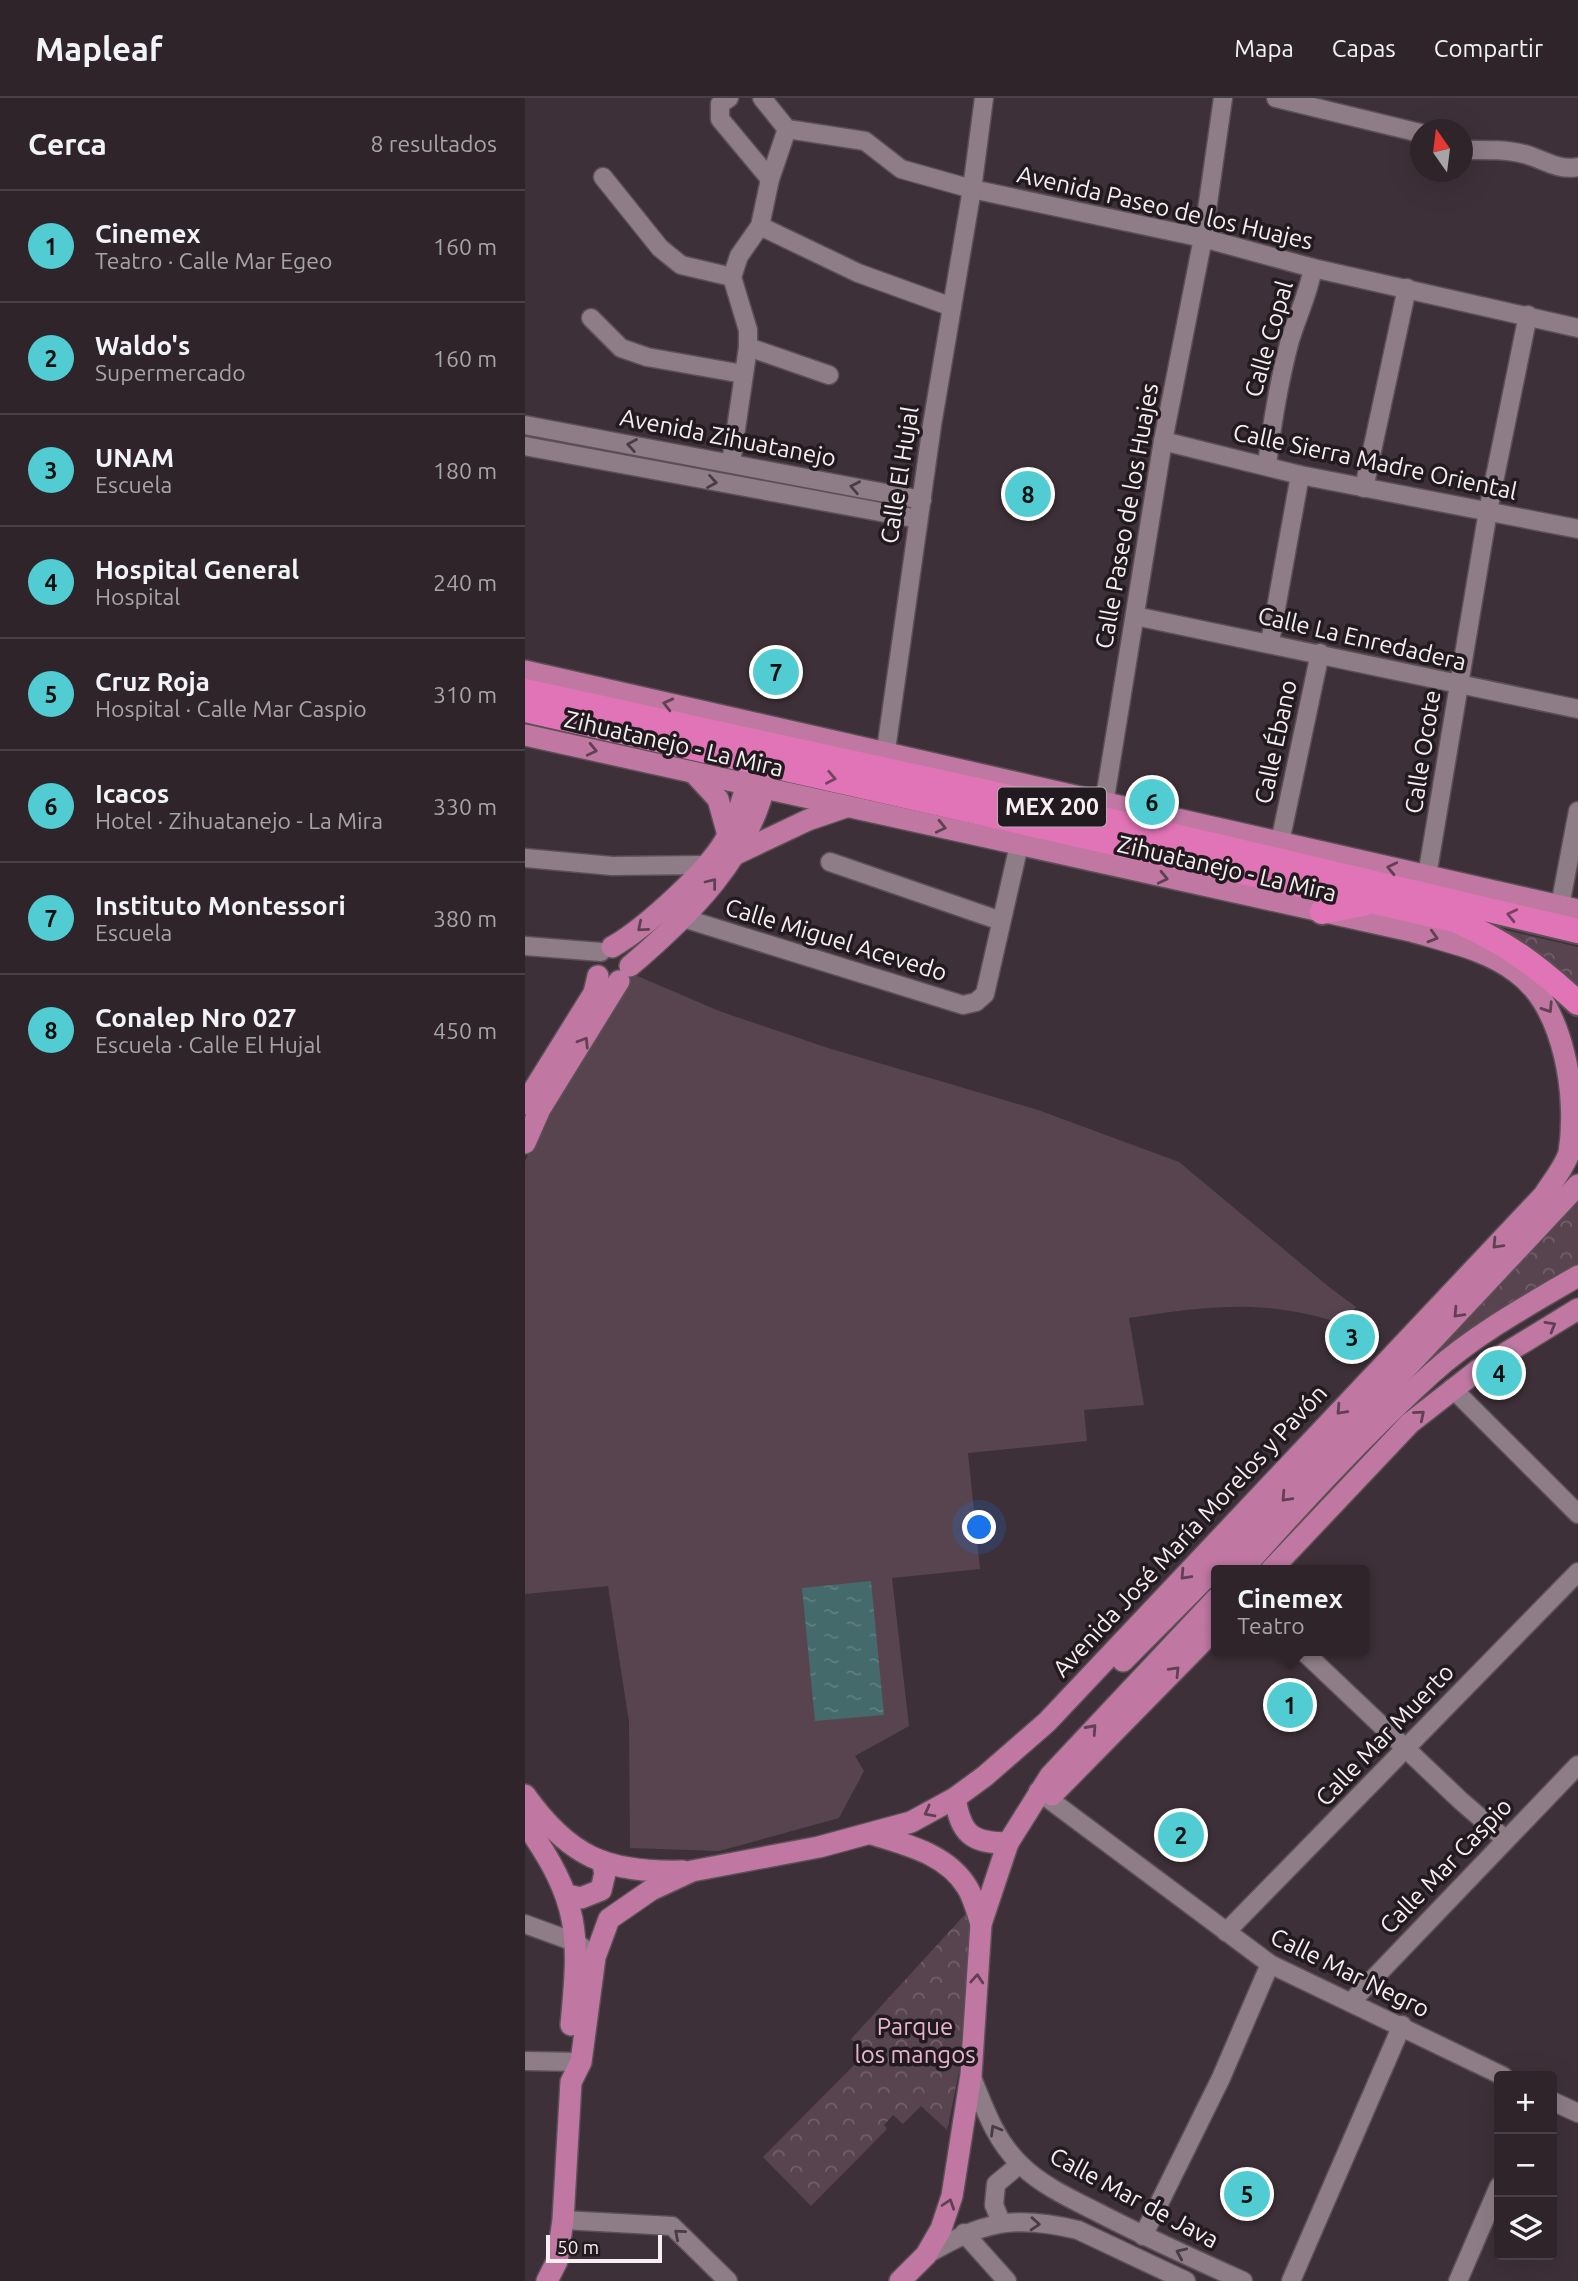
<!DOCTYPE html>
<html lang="es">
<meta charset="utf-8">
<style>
body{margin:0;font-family:Ubuntu,sans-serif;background:#3a3036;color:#f1f3f6}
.controls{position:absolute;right:21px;bottom:21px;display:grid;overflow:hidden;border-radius:7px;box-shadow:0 7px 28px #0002}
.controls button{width:63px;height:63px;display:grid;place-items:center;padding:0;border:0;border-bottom:2px solid #494147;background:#2e242a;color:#f1f3f6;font:35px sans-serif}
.compass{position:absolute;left:885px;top:21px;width:63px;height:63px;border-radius:50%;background:#2e242a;box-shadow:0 7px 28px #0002;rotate:346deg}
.scale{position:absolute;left:21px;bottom:18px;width:116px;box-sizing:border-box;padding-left:7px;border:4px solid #f7eef2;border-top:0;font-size:19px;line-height:24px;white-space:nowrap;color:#f7eef2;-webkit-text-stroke:5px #211a1e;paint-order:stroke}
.you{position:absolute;left:455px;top:1430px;width:24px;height:24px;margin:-18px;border:5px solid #fff;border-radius:50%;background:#1a73e8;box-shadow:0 0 0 10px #1a73e833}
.badge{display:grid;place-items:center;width:46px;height:46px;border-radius:50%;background:#51ccd2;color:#111;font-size:23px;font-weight:700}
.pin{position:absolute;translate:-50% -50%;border:4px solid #fff;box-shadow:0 2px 7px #0006}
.popup{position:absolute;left:686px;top:1467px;width:158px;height:91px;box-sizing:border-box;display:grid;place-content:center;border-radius:7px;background:#2e242a;filter:drop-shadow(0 2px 5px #0005);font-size:23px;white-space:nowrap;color:#a7a4a8}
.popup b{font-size:26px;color:#f1f3f6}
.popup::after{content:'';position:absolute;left:50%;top:100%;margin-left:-14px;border:14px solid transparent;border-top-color:#2e242a}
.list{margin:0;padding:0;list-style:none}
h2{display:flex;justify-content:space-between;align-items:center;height:91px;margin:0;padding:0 28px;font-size:30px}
h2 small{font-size:23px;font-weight:400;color:#a7a4a8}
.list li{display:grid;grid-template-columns:46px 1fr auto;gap:21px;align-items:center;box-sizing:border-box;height:112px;padding:0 28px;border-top:2px solid #494147}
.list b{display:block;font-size:26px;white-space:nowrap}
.list p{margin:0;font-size:23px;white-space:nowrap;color:#a7a4a8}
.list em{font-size:23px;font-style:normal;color:#a7a4a8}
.icon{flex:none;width:38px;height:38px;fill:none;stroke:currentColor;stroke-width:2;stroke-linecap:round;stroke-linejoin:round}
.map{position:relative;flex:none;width:1053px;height:2183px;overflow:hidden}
header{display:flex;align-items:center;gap:42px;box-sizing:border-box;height:98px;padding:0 35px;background:#2e242a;border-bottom:2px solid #494147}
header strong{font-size:33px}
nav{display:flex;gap:38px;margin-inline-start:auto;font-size:24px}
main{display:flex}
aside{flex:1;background:#2e242a}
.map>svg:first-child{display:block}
</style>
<header>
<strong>Mapleaf</strong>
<nav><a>Mapa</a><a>Capas</a><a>Compartir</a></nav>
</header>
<main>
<aside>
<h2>Cerca<small>8 resultados</small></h2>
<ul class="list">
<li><span class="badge">1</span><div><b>Cinemex</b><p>Teatro · Calle Mar Egeo</p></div><em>160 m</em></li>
<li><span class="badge">2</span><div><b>Waldo's</b><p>Supermercado</p></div><em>160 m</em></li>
<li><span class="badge">3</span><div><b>UNAM</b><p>Escuela</p></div><em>180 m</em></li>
<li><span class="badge">4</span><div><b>Hospital General</b><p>Hospital</p></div><em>240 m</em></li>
<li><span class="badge">5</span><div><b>Cruz Roja</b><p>Hospital · Calle Mar Caspio</p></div><em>310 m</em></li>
<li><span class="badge">6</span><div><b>Icacos</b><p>Hotel · Zihuatanejo - La Mira</p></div><em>330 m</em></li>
<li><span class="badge">7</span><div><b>Instituto Montessori</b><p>Escuela</p></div><em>380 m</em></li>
<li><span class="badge">8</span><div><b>Conalep Nro 027</b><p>Escuela · Calle El Hujal</p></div><em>450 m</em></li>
</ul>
</aside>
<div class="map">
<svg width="1053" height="2183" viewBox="0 0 1053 2183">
<defs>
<pattern id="park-crowns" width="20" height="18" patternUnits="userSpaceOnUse" patternTransform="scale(1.75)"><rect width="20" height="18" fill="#58444f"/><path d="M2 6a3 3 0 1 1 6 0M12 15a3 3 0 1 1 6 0" fill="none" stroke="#715f69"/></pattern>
<pattern id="water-ripples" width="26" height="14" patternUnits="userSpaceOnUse" patternTransform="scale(1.75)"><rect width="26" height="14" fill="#446a6b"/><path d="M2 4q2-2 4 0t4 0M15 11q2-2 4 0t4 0" fill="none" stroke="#608081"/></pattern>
</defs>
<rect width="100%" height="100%" fill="#3e3038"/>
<g fill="url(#park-crowns)">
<polygon points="980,832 1053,849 1053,895"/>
<polygon points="1053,1101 1053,1172 899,1276 893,1271"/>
<path d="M 444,1812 C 453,1884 437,1961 422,2032 L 396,2008 L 378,2026 L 368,2017 L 359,2027 L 362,2031 L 286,2108 L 238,2059 L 341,1955 L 326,1941 Z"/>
</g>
<path fill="#58444f" d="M 108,876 L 194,913 L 303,950 L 513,1012 L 654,1064 L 804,1189 L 831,1209 L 818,1226 C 741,1200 682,1208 604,1220 L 619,1307 L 559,1312 L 562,1343 L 443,1355 L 455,1471 L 367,1480 L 384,1628 L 330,1658 L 339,1673 L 314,1720 L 194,1753 L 105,1750 L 104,1624 L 83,1488 L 0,1496 L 0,1063 L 28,1007 L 81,926 Z"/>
<polygon fill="url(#water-ripples)" points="346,1483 359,1617 290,1623 277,1490"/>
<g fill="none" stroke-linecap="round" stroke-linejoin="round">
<g stroke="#5c5056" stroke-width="21">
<g id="minor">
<polyline points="204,0 195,6 195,21 245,81"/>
<polyline points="237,0 262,31 340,43 376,71 447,91 678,140 788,170 1053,230"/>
<polyline points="751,0 895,35"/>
<path d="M 937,52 C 958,52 979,51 999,56 C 1018,61 1033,73 1053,69"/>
<polyline points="78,79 135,150 156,167 207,179"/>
<polyline points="235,128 333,175 427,209"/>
<polyline points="66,220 96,250 122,259 218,276"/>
<polyline points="223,249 304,277"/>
<polyline points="0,327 397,402"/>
<polyline points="638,343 775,377 1053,431"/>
<polyline points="0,348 393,421"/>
<polyline points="206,365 223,249 223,232 207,179 214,158 235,128 245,81 262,31"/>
<path d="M 742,367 C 747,325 754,283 765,242 C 773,216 783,197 788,170"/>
<polyline points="839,390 882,190"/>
<polyline points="610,518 1053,611"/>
<polyline points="745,544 775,377"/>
<polyline points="359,666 407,327 447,91 459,0"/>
<polyline points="579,706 638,343 678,140 698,0"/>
<polyline points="755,744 795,555"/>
<polyline points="0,760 87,768 178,767"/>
<polyline points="305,764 476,823"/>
<polyline points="902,778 963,413 1003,217"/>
<polyline points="1035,808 1053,713"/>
<polyline points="158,820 438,907 451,904 460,896 494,747"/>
<polyline points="0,848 76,854"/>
<polyline points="927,1290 1053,1416"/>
<polyline points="778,1553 936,1703 980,1741"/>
<polyline points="513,1693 745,1866 978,1978"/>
<polyline points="0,1826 52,1845 70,1859"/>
<polyline points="701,1834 1053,1474"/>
<polyline points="826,1904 1053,1667"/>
<polyline points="0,1963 56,1964"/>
<path d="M 446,1977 C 459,2009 470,2042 495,2066 C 516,2087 546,2101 572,2114 C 620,2139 669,2161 718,2183"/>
<polyline points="1027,2003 1053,2015"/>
<polyline points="38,2122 147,2128 203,2183"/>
<polyline points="476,2124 469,2107 471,2086 495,2066"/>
<polyline points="439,2135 482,2183"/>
<polyline points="618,2138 696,1980 745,1866"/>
<path d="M 401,2157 C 458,2124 487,2116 553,2132 L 661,2183"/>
<polyline points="766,2183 877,1927"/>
<polyline points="933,2183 974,2088"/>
</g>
</g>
<g stroke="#5c5056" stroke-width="24">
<g id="major">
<polyline points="0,573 1053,812"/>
<path d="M 0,637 L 886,833 C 923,844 960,851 991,874 C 1040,909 1053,999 1044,1055 C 1039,1070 1027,1084 1019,1097 L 522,1624 L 460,1678 L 430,1700 L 386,1724 L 294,1749 L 167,1773 L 126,1792 L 84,1821 L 70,1859 L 56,1964 L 46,1984 L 38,2122 L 32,2163 L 22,2183"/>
<polyline points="169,675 193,701 203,737"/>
<polyline points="209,757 283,722 321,709"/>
<path d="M 87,849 C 119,831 187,770 203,737 C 213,718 220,695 224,675"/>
<path d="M 105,868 C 164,818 225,758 241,681"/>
<polyline points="0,1006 69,895 73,878"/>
<polyline points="0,1045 15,1011 94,883"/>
<path d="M 717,1472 C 777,1404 839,1337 906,1276 C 949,1237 1003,1207 1053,1178"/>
<polyline points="746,1472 885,1325 953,1272 1053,1211"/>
<polyline points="598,1563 749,1411 1053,1087"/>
<path d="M 0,1697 C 44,1759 82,1775 158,1773"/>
<polyline points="527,1697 692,1529"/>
<path d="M 430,1700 C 436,1736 446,1745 483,1745"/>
<path d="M 0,1725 C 55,1803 55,1835 46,1927"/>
<path d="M 347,1736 C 382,1747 422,1756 442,1789 C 449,1800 452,1814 456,1826"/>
<polyline points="42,1797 56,1800 76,1792 80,1775 77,1763"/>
<polyline points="375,2183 401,2157 416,2131 427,2098 446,1977 456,1826 483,1745 525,1678 692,1500"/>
</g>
</g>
<g stroke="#5c5056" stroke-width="28">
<g id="highway">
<polyline points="0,593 489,700 1053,833"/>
<path d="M 0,612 L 929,822 C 981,844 1011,867 1053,905"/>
<polyline points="797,814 838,806"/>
</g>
</g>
<use href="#minor" stroke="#8e7d86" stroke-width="18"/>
<use href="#major" stroke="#c078a3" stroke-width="21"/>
<use href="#highway" stroke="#e174b6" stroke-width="24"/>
</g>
<defs><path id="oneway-chevron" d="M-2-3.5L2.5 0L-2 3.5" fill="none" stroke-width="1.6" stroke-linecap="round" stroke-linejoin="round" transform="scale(1.75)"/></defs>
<g stroke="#473d42">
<use href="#oneway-chevron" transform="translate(107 347) rotate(-170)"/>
<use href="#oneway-chevron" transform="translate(187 384) rotate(10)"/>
<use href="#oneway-chevron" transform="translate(330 389) rotate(-169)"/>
<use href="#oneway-chevron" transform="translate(470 2032) rotate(-120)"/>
<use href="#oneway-chevron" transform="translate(510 2126) rotate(4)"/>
<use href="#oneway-chevron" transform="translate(154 2136) rotate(-139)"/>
<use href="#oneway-chevron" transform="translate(656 2155) rotate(-156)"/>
</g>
<g stroke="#614053">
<use href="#oneway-chevron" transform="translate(143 606) rotate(-166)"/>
<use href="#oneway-chevron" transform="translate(67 652) rotate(13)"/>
<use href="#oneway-chevron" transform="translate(416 729) rotate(13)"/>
<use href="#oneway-chevron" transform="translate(867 770) rotate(-167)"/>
<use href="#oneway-chevron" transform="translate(638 780) rotate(13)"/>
<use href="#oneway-chevron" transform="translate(187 785) rotate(-52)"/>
<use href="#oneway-chevron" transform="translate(117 829) rotate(140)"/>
<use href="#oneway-chevron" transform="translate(908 839) rotate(16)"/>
<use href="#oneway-chevron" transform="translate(1023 910) rotate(57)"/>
<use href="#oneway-chevron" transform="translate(59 944) rotate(-58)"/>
<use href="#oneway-chevron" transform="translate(972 1146) rotate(133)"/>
<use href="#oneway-chevron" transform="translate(933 1215) rotate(133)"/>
<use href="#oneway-chevron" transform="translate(1026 1228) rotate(-30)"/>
<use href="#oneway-chevron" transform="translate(816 1312) rotate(133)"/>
<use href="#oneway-chevron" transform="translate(895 1317) rotate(-40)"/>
<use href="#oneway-chevron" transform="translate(761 1399) rotate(133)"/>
<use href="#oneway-chevron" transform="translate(660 1477) rotate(133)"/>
<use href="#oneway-chevron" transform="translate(650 1573) rotate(-46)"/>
<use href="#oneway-chevron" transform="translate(567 1631) rotate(-48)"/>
<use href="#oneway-chevron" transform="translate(404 1714) rotate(152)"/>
<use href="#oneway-chevron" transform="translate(452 1881) rotate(-86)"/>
<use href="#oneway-chevron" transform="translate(424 2106) rotate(-72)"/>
</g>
<g stroke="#774262">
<use href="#oneway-chevron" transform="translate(306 680) rotate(11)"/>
<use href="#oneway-chevron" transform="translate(987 817) rotate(-167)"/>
</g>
<g text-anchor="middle" stroke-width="7" stroke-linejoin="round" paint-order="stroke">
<rect fill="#211a1e" stroke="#b7aeb2" stroke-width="2" x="473" y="689.5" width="108" height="39" rx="5"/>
<g font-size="23" font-weight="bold" fill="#f7eef2">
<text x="527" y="717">MEX 200</text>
</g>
<g font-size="24" fill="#f7eef2" stroke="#211a1e">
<text transform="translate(640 110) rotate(13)" y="8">Avenida Paseo de los Huajes</text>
<text transform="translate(744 241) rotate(-74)" y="8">Calle Copal</text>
<text transform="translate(203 340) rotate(11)" y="8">Avenida Zihuatanejo</text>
<text transform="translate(850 364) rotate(12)" y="8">Calle Sierra Madre Oriental</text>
<text transform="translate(375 377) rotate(-81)" y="8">Calle El Hujal</text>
<text transform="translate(602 418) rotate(-80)" y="8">Calle Paseo de los Huajes</text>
<text transform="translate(837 541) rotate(13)" y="8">Calle La Enredadera</text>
<text transform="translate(751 644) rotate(-78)" y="8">Calle Ébano</text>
<text transform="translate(149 646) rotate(13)" y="8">Zihuatanejo - La Mira</text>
<text transform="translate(898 654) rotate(-81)" y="8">Calle Ocote</text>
<text transform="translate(702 771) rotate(13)" y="8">Zihuatanejo - La Mira</text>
<text transform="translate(311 842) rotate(17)" y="8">Calle Miguel Acevedo</text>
<text transform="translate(665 1433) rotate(-47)" y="8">Avenida José María Morelos y Pavón</text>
<text transform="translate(860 1637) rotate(-46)" y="8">Calle Mar Muerto</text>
<text transform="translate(921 1768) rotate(-46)" y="8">Calle Mar Caspio</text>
<text transform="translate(825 1875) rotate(26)" y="8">Calle Mar Negro</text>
<text transform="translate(609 2100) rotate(28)" y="8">Calle Mar de Java</text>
</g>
<g font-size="24" fill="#eab4d1" stroke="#211a1e">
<text x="390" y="1937">Parque<tspan x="390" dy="28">los mangos</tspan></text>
</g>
</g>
</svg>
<div class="controls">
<button>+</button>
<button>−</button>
<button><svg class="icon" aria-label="layers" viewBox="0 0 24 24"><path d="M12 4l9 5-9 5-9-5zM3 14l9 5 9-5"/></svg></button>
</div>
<svg class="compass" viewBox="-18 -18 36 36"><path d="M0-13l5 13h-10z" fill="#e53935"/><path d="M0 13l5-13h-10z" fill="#a7a4a8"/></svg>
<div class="scale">50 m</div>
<div class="you"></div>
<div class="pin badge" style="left:765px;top:1607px">1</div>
<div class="popup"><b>Cinemex</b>Teatro</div>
<div class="pin badge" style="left:656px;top:1737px">2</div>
<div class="pin badge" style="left:827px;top:1239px">3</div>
<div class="pin badge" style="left:974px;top:1275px">4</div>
<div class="pin badge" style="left:722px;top:2096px">5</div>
<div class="pin badge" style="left:627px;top:704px">6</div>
<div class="pin badge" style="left:251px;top:574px">7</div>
<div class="pin badge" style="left:503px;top:396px">8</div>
</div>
</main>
